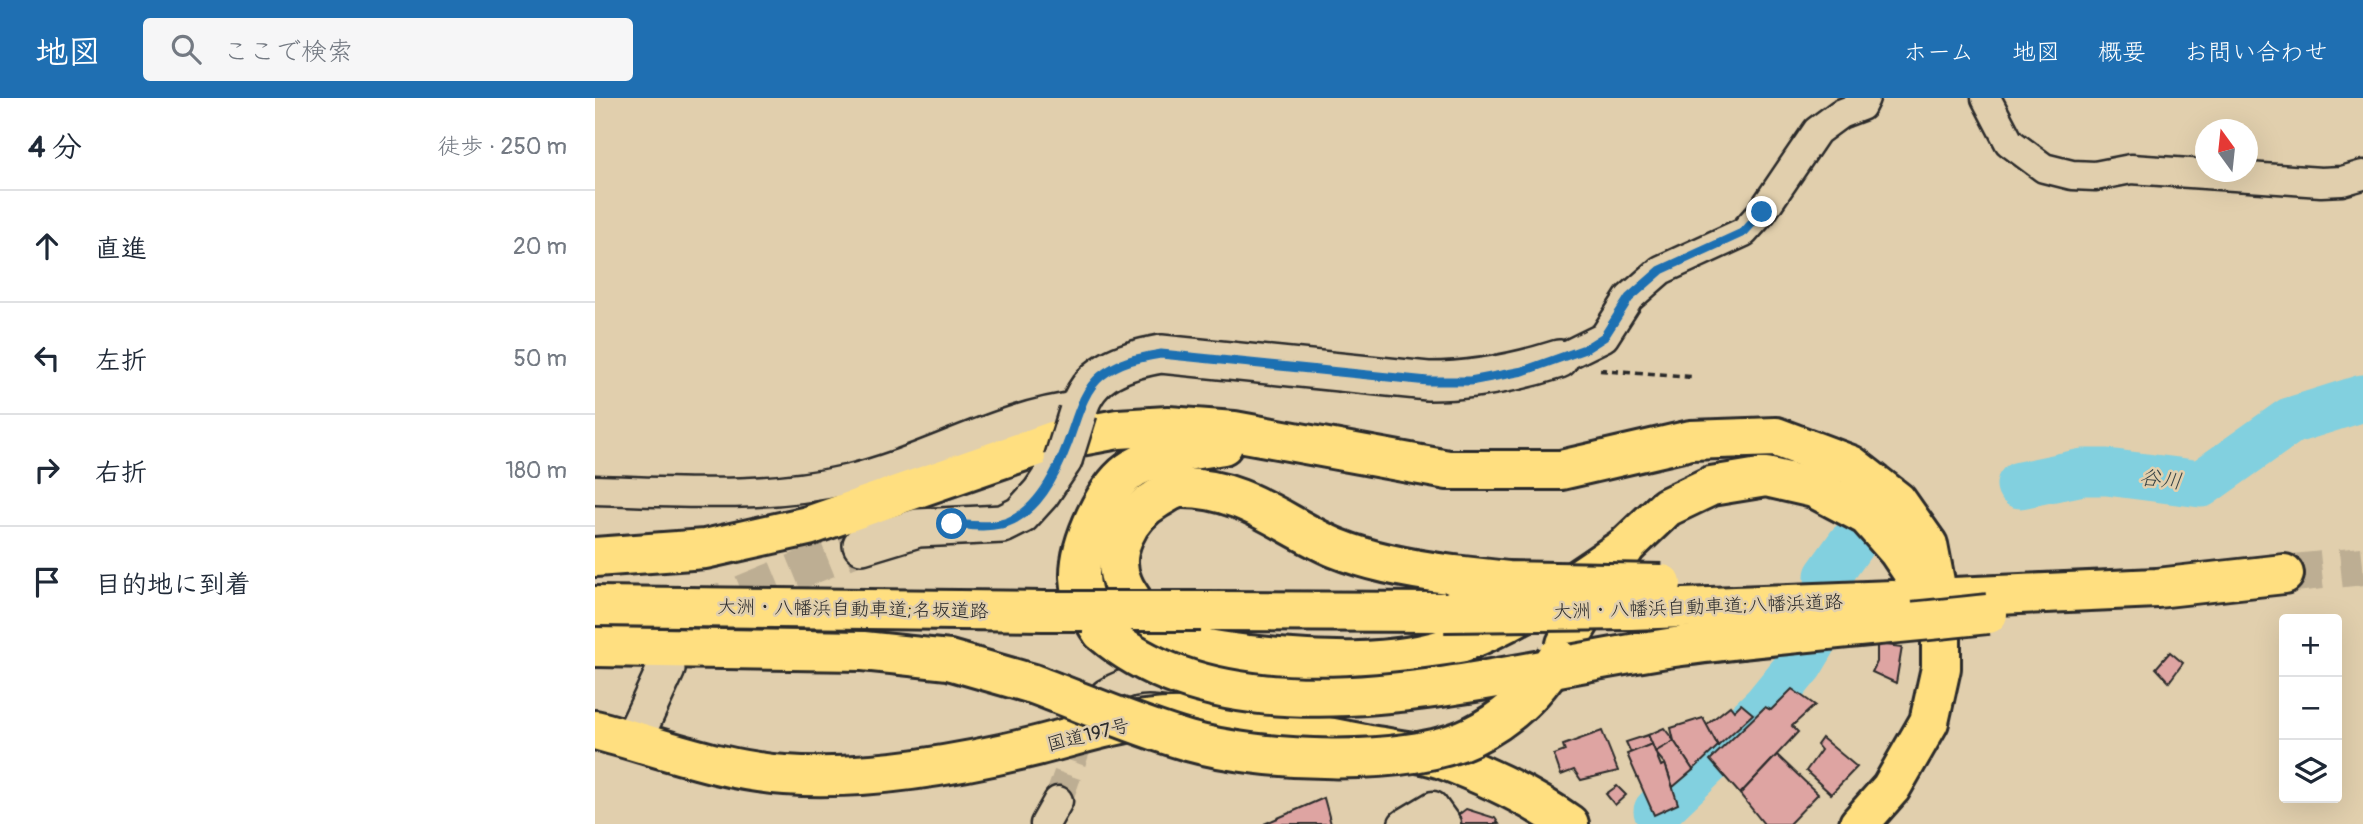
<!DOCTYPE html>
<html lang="ja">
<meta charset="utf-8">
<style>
body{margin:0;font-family:Pangolin,"Klee One",sans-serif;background:#f6f6f7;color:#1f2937}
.controls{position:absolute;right:21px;bottom:21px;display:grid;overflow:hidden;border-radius:7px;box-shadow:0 7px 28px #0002}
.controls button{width:63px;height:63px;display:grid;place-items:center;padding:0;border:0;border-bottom:2px solid #e0e1e3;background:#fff;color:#1f2937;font:35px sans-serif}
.compass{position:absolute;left:1600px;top:21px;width:63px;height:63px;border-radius:50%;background:#fff;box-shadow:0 7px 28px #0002;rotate:345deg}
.stop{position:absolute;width:21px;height:21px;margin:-16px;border:5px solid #1f6fb2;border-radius:50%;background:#fff}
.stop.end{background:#1f6fb2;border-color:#fff;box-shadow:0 2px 7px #0008}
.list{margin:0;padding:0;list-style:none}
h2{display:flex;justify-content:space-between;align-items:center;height:91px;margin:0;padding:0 28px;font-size:30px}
h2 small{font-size:23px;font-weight:400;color:#747a83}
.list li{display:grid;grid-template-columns:46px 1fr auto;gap:21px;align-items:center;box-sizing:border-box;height:112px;padding:0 28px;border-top:2px solid #e0e1e3}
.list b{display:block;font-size:26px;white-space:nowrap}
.list em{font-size:23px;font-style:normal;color:#747a83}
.icon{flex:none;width:38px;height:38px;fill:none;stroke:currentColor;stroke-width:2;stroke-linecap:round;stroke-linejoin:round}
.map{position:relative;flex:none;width:1768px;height:726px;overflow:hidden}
header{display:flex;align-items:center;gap:42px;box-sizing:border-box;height:98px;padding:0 35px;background:#1f6fb2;color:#fff}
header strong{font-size:33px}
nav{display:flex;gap:38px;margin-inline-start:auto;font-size:24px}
.search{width:490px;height:63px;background:#f6f6f7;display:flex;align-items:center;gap:18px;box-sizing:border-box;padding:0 24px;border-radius:7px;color:#747a83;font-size:26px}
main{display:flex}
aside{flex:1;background:#fff}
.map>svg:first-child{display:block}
</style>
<header>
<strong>地図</strong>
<div class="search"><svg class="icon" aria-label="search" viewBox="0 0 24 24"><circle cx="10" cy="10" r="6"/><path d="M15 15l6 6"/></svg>ここで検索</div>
<nav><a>ホーム</a><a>地図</a><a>概要</a><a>お問い合わせ</a></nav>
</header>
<main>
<aside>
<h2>4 分<small>徒歩 · 250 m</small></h2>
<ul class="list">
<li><svg class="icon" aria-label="ahead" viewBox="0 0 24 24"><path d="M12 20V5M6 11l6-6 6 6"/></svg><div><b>直進</b></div><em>20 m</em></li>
<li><svg class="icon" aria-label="left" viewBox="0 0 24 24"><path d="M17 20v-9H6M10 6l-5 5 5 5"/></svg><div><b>左折</b></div><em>50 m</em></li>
<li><svg class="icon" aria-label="right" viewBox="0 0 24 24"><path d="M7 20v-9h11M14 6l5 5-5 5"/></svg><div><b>右折</b></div><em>180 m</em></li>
<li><svg class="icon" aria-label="arrive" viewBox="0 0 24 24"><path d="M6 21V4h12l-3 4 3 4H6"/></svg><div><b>目的地に到着</b></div></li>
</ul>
</aside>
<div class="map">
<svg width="1768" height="726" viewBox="0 0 1768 726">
<rect width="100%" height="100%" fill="#e1cfad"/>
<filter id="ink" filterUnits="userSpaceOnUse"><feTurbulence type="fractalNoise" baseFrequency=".0143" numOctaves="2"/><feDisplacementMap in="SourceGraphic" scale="14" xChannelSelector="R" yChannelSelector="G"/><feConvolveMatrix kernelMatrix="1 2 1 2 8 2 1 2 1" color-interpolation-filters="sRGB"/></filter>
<g filter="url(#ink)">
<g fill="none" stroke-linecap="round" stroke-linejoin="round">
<g stroke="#82d0df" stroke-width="47">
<polyline points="1425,387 1488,374 1512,374 1606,386 1695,323 1768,300"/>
<polyline points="1062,713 1170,609 1205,566 1224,534 1234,496 1233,478 1255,447"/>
</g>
</g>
<g fill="#dea4a2" stroke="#2b2b2b" stroke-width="2">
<polygon points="1282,546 1307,549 1301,585 1277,574 1282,564"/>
<polygon points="1575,554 1588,565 1574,584 1561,570"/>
<polygon points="1197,591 1220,607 1197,628 1203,634 1145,696 1115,662 1170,609 1176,612"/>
<polygon points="1146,606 1158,616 1123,648 1111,627 1135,608 1139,613"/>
<polygon points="1108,620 1123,648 1098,672 1079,643 1076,630"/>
<polygon points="1069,630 1079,643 1060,654 1053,637"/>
<polygon points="1007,633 1023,673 986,682 979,672 966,677 959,657 970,653 968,647"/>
<polygon points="1053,637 1057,646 1036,655 1031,644"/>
<polygon points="1227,640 1262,669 1236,696 1211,673 1226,652 1222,647"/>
<polygon points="1079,643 1098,672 1078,689 1070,666 1060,654"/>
<polygon points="1057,646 1066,668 1070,666 1083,706 1059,717 1032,656"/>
<polygon points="1182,657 1223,696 1194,726 1169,726 1145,696"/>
<polygon points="1022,688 1031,697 1020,707 1011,696"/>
<polygon points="729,700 736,726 669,726"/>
<polygon points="871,711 900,720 904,726 861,726 858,721"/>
</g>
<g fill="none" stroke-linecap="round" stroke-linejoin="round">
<polyline stroke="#bdae93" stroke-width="28" stroke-dasharray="28 14" stroke-linecap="butt" points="463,703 491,624"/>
<polyline stroke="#bdae93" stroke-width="37" stroke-dasharray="37 18" stroke-linecap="butt" points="71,571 98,531 127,504 267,447"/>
<polyline stroke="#bdae93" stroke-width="38" stroke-dasharray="38 19" stroke-linecap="butt" points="1689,476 1768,468"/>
<g stroke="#2b2b2b" stroke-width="33">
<g id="minor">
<polyline points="1391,0 1414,44 1449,70 1477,77 1500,78 1536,71 1726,84 1747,83 1768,77"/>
<polyline points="964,261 1009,239 1034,200 1066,172 1149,134 1167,114 1222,33 1245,16 1266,8 1270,0"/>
<path d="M 0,392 C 83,394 169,401 251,382 C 331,364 403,317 485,308"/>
<path d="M 510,596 C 535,580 553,580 580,585"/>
<polyline points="450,726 463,703"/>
<polyline points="808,726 838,708 851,726"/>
</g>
</g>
<g stroke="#2b2b2b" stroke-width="42">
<g id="tertiary">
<path d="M 483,314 C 492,274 531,262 566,256 L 833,283 C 879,283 920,275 964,261"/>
<polyline points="267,447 323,430 408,426 426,417 446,395 468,362"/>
<polyline points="38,642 71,571"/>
</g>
</g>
<g stroke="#2b2b2b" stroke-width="44">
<path id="trunk" d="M 0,632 C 63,648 125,673 190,677 C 271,683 363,667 441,648 C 477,639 513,627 549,622 C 622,613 699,633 769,646 C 794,651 823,653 847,661 C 892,678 935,698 974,726"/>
</g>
<g stroke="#2b2b2b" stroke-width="44">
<g id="motorway">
<polyline points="0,459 110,451 213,428 458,343 523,331 573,328 639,333 853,372 966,372 1096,342 1181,339 1256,367 1302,403 1333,447 1346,515 1346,570 1334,624 1296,690 1264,726"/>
<path d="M 859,477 C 819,472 778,465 741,450 C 687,427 649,389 585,390 C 577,391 569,397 562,401 C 534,417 513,455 528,486 C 531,494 537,501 542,509 C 545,514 549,522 553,526 C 577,548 623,553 653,557 C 720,564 798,570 863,546 C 923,524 979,484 1031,448"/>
<polyline points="1359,499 1562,490 1689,476"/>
<polyline points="0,508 449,513"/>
<polyline points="606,513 849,514"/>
<path d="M 507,534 C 496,519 486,498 485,479 C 484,446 510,387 539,370 C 566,355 599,352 628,347"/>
<polyline points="971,546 1031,448 1072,409 1116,388 1171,379 1219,390 1272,418 1303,453 1338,505"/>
<polyline points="0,549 268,553 354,562 438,586"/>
</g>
</g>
<polyline stroke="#2b2b2b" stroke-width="4.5" stroke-dasharray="7 5" stroke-linecap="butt" points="1005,272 1097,279"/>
<use href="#minor" stroke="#e1cfad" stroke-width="28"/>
<use href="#tertiary" stroke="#e1cfad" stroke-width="37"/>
<use href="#trunk" stroke="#ffdf80" stroke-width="38"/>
<use href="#motorway" stroke="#ffdf80" stroke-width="38"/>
<g stroke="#2b2b2b" stroke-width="42" stroke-linecap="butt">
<polyline id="tertiary-bridge" points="468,362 483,314"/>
</g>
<g stroke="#2b2b2b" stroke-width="44" stroke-linecap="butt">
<g id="motorway-bridge">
<polyline points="859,477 913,483 1067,486"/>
<polyline points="449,513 606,513"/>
<polyline points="849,514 1036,512 1298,502"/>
<path d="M 507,534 C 651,658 917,570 1087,548 C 1188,535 1291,527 1393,516"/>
<path d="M 438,586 C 489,605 541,628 593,643 C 665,663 809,671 877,638 C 914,620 941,594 962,560"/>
</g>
</g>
<use href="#tertiary-bridge" stroke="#e1cfad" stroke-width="37"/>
<use href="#motorway-bridge" stroke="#ffdf80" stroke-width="38"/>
</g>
</g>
<g fill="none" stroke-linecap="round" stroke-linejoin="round" filter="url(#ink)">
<path stroke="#1f6fb2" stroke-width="9" d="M 357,426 C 373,427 390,430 406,426 C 446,417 467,364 478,330 C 484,312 491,290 506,278 C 525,263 543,260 566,256 L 833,283 L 875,283 L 928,273 L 990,251 L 1009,239 L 1034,200 L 1066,172 L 1149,134 L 1167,114"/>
</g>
<g text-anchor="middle" stroke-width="5" stroke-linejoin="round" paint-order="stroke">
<g font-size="19" fill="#2b2b2b" stroke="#e1cfad">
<text transform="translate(1103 508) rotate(-2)" y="7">大洲・八幡浜自動車道;八幡浜道路</text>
<text transform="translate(258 510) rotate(1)" y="7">大洲・八幡浜自動車道;名坂道路</text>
<text transform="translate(493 636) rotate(-14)" y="7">国道197号</text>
</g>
<g font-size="21" font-style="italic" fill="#384446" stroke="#e1cfad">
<text transform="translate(1566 381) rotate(7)" y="7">谷川</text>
</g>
</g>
</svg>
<div class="controls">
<button>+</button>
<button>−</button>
<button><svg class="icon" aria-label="layers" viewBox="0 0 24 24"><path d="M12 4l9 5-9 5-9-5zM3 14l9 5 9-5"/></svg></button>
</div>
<svg class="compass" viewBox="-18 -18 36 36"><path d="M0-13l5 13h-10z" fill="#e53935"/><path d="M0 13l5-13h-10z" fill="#747a83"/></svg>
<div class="stop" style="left:357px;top:426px"></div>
<div class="stop end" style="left:1167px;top:114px"></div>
</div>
</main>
